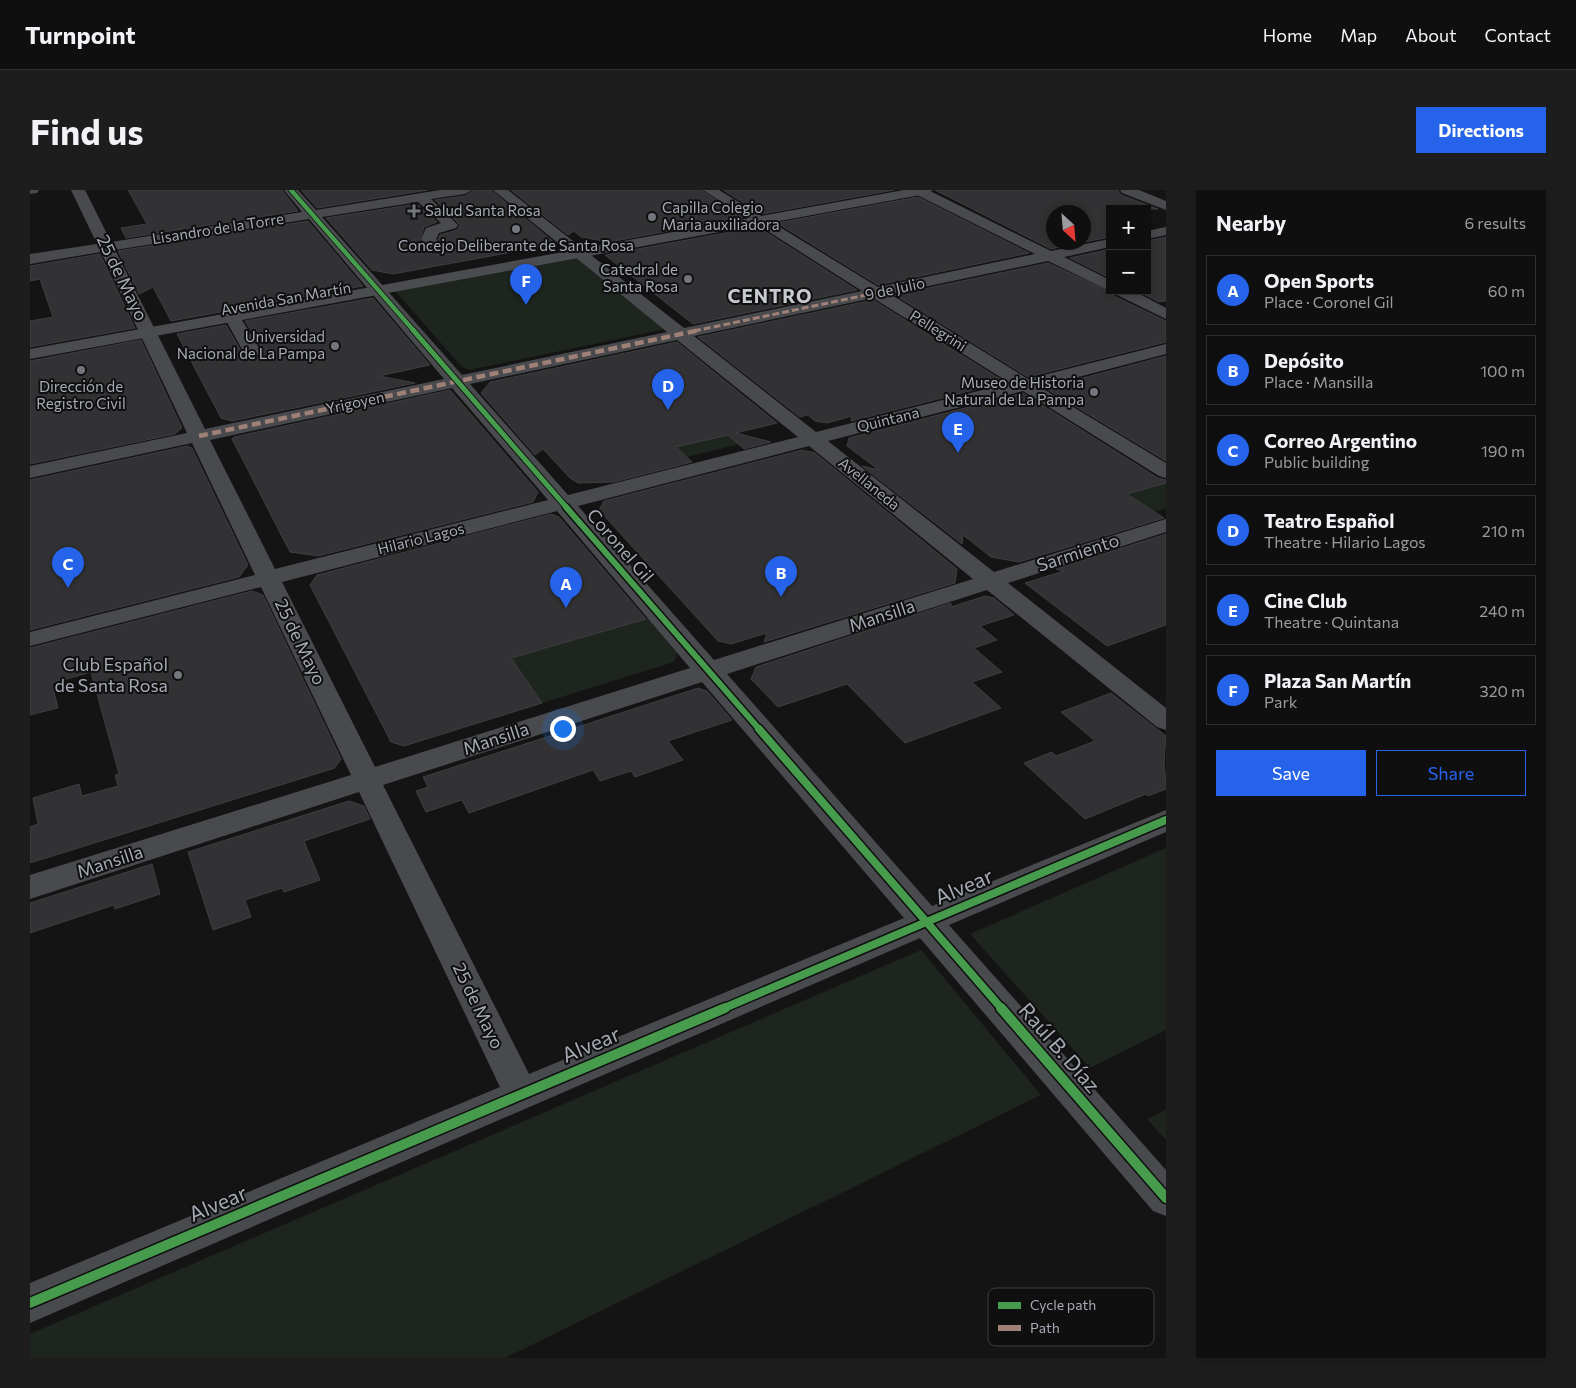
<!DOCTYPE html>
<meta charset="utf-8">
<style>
body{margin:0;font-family:Commissioner,sans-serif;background:#1d1d1e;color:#f1f3f6}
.controls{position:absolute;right:15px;top:15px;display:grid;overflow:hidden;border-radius:0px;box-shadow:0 2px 8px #0003}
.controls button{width:45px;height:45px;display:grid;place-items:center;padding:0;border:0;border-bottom:1px solid #2f2f30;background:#0f0f10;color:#f1f3f6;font:25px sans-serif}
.compass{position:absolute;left:1016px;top:15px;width:45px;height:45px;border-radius:50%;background:#0f0f10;box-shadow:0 2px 8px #0003;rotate:154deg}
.you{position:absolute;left:532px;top:538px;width:18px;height:18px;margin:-12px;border:4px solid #fff;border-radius:50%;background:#1a73e8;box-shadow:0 0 0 8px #1a73e833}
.badge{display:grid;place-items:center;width:32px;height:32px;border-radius:50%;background:#2563eb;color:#fff;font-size:16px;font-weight:700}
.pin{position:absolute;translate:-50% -41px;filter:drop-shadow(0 1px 2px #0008)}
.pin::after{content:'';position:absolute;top:26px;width:18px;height:15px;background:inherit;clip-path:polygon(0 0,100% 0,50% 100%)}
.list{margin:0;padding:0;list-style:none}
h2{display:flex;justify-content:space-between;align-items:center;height:65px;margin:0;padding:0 20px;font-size:21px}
h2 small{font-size:16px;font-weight:400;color:#9b9c9f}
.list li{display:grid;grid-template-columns:32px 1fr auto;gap:15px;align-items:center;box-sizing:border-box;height:70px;margin:0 10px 10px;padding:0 10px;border:1px solid #2f2f30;border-radius:0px}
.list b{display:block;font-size:19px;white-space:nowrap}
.list p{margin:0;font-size:16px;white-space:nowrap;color:#9b9c9f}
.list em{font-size:16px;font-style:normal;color:#9b9c9f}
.actions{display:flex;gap:10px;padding:15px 20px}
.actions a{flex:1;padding:11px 0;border:1px solid #2563eb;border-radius:0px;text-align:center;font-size:18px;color:#2563eb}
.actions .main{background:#2563eb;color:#fff}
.map{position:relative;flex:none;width:1136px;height:1168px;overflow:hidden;border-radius:0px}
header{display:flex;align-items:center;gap:30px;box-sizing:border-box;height:70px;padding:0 25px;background:#0f0f10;border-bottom:1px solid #2f2f30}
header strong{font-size:24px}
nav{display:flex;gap:28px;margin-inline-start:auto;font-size:18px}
.intro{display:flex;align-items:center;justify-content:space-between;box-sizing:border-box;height:120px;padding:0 30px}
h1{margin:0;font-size:35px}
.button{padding:12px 22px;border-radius:0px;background:#2563eb;color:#fff;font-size:18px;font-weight:700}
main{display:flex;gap:30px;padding:0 30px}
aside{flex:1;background:#0f0f10;border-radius:0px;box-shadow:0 2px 8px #0003}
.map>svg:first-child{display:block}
</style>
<header>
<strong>Turnpoint</strong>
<nav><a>Home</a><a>Map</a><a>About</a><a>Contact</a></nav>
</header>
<div class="intro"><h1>Find us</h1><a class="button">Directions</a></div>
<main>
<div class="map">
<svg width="1136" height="1168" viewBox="0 0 1136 1168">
<rect width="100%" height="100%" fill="#141415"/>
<g fill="#1e251f">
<polygon points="549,68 636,139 439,180 431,176 366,102 367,100"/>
<polygon points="698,245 709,254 657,267 646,257"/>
<polygon points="1136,293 1136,318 1125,322 1097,304"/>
<polygon points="618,428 647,463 644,472 512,513 470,452 491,446 503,462"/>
<polygon points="1136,658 1136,840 1060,878 940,744"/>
<polygon points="891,760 1011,905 475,1168 0,1168 0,1144"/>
<polygon points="1136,920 1136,950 1117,929"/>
</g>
<g fill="#323234" stroke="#3d3e41">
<polygon points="98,0 252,0 268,21 96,48 91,38 117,34"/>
<polygon points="271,0 398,0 287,18"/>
<polygon points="444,0 461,0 526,54 363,84 342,80 296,28 387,14 407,32 394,37 390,50 402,64 414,65 418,60 408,49 410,45 427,40 430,35 405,10 435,6"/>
<polygon points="481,0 671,0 713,27 579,52 551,47 544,41 538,45"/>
<polygon points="693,0 864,0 732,24"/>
<polygon points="905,0 1088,0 1091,5 1128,19 1080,19 1080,47 1054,52 1054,22 1024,22 1024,52 1053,52 1021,59"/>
<polygon points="888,7 999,63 848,95 747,33"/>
<polygon points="278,31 333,96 141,131 123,97 109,104 88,61"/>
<polygon points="728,37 827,100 663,134 575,65"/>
<polygon points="1136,47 1136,111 1129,112 1108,101 1117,101 1117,51"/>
<polygon points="1080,59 1080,88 1040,68"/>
<polygon points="70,64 105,138 0,157 0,131 23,127 10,89 0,91 0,76"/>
<polygon points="1018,73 1081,102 1084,106 1136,131 1136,152 998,187 865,105"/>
<polygon points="343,108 400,175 349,186 385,193 202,231 191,228 147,144 196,135 214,166 228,167 233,160 215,131"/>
<polygon points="843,110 975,192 821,231 822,226 797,233 785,231 778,225 770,227 668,147"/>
<polygon points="111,150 152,238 145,244 0,274 0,171"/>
<polygon points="647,152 747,233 706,243 741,252 714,259 698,245 646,257 662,272 584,292 548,293 540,288 513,259 505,265 451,203 460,192"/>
<polygon points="1136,166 1136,271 1015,198"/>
<polygon points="420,200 508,302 503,312 288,366 260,362 202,249 204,247"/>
<polygon points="993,203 1128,288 1136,290 1136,293 1097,304 1134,328 989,372 961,367 933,345 932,354 832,276 849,280 817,256 819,248"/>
<polygon points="157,256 162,258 218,375 209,387 0,440 0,290"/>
<polygon points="772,260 785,263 927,379 925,393 734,452 737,443 701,454 688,451 569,320 574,311"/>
<polygon points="521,324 529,327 616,429 481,468 512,513 374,556 361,552 280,395 287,385"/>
<polygon points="1136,344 1136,435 1077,456 995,393 1034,381 1026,379"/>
<polygon points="222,401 233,405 311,569 305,578 0,673 0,637 8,634 3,608 49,594 52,606 88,596 85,585 89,584 61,482 22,493 28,518 0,525 0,458"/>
<polygon points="955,406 964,408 984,425 950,436 967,450 944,458 972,482 942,492 971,518 875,553 817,494 748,517 721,489 726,477 921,413 921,417"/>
<polygon points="668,498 677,501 702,530 638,551 653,570 605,587 601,581 570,591 563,580 439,623 432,610 396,622 386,601 398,597 393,587"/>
<polygon points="1081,503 1136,546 1134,570 1136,599 1118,606 1116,604 1055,629 994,573 1022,562 1026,566 1065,551 1031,522"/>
<polygon points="319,611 334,616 340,629 274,651 290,690 254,702 252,698 215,710 221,727 183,740 158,662"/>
<polygon points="122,674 130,704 85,719 84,715 0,743 0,713"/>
</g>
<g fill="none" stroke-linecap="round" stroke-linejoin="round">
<g fill="#494a4d" fill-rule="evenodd">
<polygon points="0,0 9,0 7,3 0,4"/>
<path d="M 41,0 L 55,0 L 81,52 L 272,22 L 254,0 L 268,0 L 286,20 L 410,0 L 442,0 L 435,4 L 401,9 L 428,35 L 426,38 L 409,43 L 406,49 L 416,60 L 414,63 C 403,66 397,57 391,49 L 396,38 L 411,33 L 388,12 L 292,27 L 432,185 L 637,142 L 463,0 L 478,0 L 654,138 L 832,101 L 673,0 L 689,0 L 848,97 L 1005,64 L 883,3 L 881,0 L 898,0 L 1021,61 L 1080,49 L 1080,57 L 1034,67 L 1080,90 L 1080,101 L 1018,71 L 860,104 L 998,189 L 1136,154 L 1136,164 L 1010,197 L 1136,273 L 1136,288 L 1129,286 L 993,201 L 798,251 L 964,382 L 1136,329 L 1136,342 L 978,393 L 1136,518 L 1136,540 L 1127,537 L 957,400 L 697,484 L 902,716 L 1136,620 L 1136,642 L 919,735 L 1136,980 L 1136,1026 L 1123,1021 L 890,748 L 0,1133 L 0,1093 L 470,897 L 329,602 L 0,709 L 0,685 L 321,585 L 231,397 L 0,456 L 0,442 L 225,385 L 162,253 L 0,288 L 0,276 L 157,243 L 71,62 L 0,74 L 0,64 L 67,54 ZM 279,29 L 414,189 L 175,239 L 85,60 ZM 843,108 L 980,193 L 786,242 L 664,146 ZM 647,150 L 768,247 L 538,305 L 440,194 ZM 422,198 L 518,310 L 245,379 L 180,250 ZM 779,256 L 943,389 L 684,470 L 548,316 ZM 527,321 L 660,478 L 345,577 L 252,392 ZM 672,492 L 874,728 L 499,884 L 353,595 Z"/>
<polygon points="1090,0 1109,0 1136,11 1136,20 1092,3"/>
<polygon points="1136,37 1136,45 1117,49 1117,41"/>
<polygon points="1083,101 1104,101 1136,118 1136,129 1085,104"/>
<polygon points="202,122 208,124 210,127 231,161 228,165 222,166 216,165 213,161 194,127 196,124"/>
</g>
<polygon fill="#4b4c4f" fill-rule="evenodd" points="874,0 903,0 896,4 0,169 0,159"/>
<polyline stroke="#9e8076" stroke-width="3" stroke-dasharray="7 3" stroke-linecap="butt" points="664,141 846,103"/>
<polyline stroke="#9e8076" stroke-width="4.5" stroke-dasharray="9 4.5" stroke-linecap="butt" points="169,246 670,140"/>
<g stroke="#0f0f10" stroke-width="6">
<polyline id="cycleway-far4" points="261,0 384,141"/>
</g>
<g stroke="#0f0f10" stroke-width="7">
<polyline id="cycleway-far3" points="383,140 537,318"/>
</g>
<g stroke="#0f0f10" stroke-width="9">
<polyline id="cycleway-far2" points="536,317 730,540"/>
</g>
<g stroke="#0f0f10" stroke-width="11">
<g id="cycleway-far1">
<polyline points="729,539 972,819"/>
<polyline points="692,819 1136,630"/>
</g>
</g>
<g stroke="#0f0f10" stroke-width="13">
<g id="cycleway">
<polyline points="971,818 1136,1008"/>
<polyline points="0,1113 695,818"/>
</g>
</g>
<use href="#cycleway-far4" stroke="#469c4c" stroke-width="4.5"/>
<use href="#cycleway-far3" stroke="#469c4c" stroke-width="5"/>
<use href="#cycleway-far2" stroke="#469c4c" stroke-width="6"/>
<use href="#cycleway-far1" stroke="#469c4c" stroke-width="8"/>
<use href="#cycleway" stroke="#469c4c" stroke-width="10"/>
</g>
<g fill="#73767d" stroke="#0f0f10" stroke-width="2">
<path d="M381.5 13.5h5v5h5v5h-5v5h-5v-5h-5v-5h5z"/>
<circle cx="622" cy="27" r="5"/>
<circle cx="486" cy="39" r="5"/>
<circle cx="658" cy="89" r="5"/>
<circle cx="305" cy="156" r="5"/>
<circle cx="51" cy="180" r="5"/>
<circle cx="1064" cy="202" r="5"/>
<circle cx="148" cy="485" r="5"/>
</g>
<g text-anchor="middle" stroke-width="4" stroke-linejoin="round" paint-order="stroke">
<g font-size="15" fill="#a6aab5" stroke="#0f0f10" text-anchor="end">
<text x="632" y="23" text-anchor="start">Capilla Colegio<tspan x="632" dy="17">Maria auxiliadora</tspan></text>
<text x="395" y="26" text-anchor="start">Salud Santa Rosa</text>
<text x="486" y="61" text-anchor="middle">Concejo Deliberante de Santa Rosa</text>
<text x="648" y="85">Catedral de<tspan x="648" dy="17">Santa Rosa</tspan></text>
<text x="295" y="152">Universidad<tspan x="295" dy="17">Nacional de La Pampa</tspan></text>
<text x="1054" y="198">Museo de Historia<tspan x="1054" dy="17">Natural de La Pampa</tspan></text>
<text x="51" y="202" text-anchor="middle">Dirección de<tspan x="51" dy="17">Registro Civil</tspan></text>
</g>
<g font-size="15" fill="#a6aab5" stroke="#0f0f10">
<text transform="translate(188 39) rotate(-9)" y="5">Lisandro de la Torre</text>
<text transform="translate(865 99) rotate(-12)" y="5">9 de Julio</text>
<text transform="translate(256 109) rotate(-10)" y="5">Avenida San Martín</text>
<text transform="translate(908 141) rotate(32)" y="5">Pellegrini</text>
<text transform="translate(325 213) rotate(-12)" y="5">Yrigoyen</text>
<text transform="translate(858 230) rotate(-14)" y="5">Quintana</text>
<text transform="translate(839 294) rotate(39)" y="5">Avellaneda</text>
<text transform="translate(391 349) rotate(-14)" y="5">Hilario Lagos</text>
</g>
<g font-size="18" fill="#a6aab5" stroke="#0f0f10">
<text transform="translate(92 88) rotate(64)" y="6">25 de Mayo</text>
<text transform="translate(590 356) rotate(49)" y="6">Coronel Gil</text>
<text transform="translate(1048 363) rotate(-18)" y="6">Sarmiento</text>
<text transform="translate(852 426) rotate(-18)" y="6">Mansilla</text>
<text transform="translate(270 452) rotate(64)" y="6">25 de Mayo</text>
<text transform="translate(466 549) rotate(-18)" y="6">Mansilla</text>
<text transform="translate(80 672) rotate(-18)" y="6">Mansilla</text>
<text transform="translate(448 816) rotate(64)" y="6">25 de Mayo</text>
</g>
<g font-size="18" fill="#a6aab5" stroke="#0f0f10" text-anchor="end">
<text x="138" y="481">Club Español<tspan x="138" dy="21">de Santa Rosa</tspan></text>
</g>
<g font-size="19" font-weight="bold" letter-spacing="1" fill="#c7c9d1" stroke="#0f0f10">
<text x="740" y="113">CENTRO</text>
</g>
<g font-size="21" fill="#a6aab5" stroke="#0f0f10">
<text transform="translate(934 697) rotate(-23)" y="7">Alvear</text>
<text transform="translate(561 855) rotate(-23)" y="7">Alvear</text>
<text transform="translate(1029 858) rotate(49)" y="7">Raúl B. Díaz</text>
<text transform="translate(188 1014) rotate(-23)" y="7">Alvear</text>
</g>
</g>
<rect x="958" y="1098" width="166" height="58" rx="8" fill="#0f0f10" stroke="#3c3e42" stroke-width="1"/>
<rect x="968" y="1112" width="23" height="7" fill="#469c4c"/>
<rect x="968" y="1135" width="23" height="6" fill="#9e8076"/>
<g font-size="14" fill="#a6aab5">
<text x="1000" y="1120">Cycle path</text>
<text x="1000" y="1143">Path</text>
</g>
</svg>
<div class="controls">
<button>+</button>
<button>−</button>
</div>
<svg class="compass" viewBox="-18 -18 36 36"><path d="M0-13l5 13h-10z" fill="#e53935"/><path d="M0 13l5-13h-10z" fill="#9b9c9f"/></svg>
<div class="you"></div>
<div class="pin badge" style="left:536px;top:418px">A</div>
<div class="pin badge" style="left:751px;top:407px">B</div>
<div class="pin badge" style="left:38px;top:398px">C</div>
<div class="pin badge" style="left:638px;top:220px">D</div>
<div class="pin badge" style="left:928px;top:263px">E</div>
<div class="pin badge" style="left:496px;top:115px">F</div>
</div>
<aside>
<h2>Nearby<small>6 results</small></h2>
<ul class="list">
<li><span class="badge">A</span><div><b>Open Sports</b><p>Place · Coronel Gil</p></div><em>60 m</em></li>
<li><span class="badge">B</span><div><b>Depósito</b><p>Place · Mansilla</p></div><em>100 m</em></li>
<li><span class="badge">C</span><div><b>Correo Argentino</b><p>Public building</p></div><em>190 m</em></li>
<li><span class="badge">D</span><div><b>Teatro Español</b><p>Theatre · Hilario Lagos</p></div><em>210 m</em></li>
<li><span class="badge">E</span><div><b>Cine Club</b><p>Theatre · Quintana</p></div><em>240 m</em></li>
<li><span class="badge">F</span><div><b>Plaza San Martín</b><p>Park</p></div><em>320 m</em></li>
</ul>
<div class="actions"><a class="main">Save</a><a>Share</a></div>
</aside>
</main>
